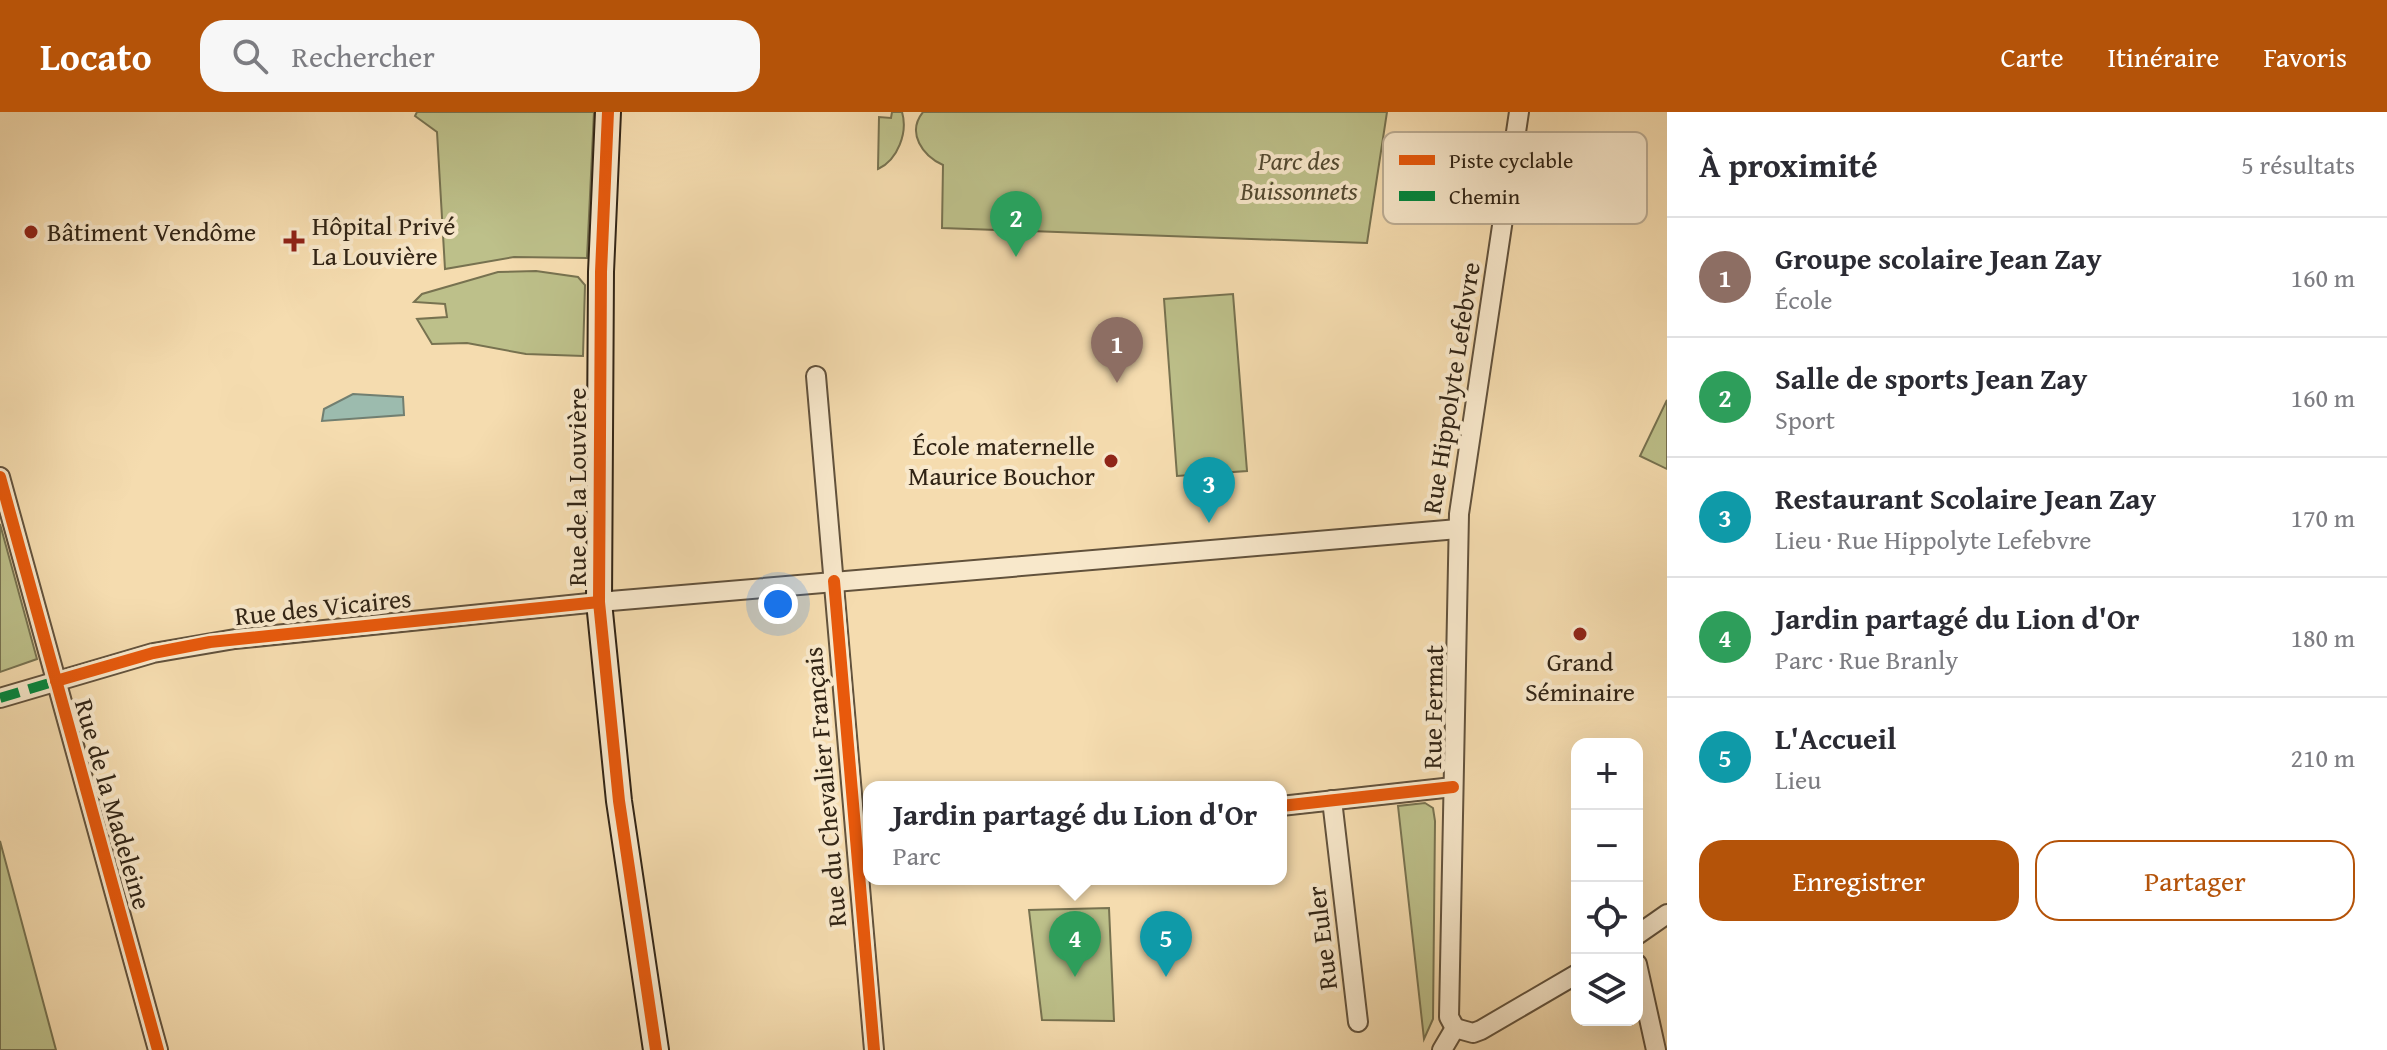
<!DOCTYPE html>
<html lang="fr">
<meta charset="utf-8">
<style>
body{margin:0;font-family:"Gentium Book Plus",serif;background:#f7f7f7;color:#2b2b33}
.controls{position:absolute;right:24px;bottom:24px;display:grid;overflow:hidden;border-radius:16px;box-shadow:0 8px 32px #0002}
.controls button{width:72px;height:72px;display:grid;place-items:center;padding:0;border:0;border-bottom:2px solid #e1e1e2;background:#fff;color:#2b2b33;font:40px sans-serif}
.you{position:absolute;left:778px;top:492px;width:28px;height:28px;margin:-20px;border:6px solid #fff;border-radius:50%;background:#1a73e8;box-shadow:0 0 0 12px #1a73e833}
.badge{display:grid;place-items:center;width:52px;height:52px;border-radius:50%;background:#b45309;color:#fff;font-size:26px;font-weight:700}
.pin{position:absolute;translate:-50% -66px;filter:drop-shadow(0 2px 4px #0008)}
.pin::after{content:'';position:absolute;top:42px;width:28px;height:24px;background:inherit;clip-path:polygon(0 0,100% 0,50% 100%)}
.popup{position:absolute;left:863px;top:669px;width:424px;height:104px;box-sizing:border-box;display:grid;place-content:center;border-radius:16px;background:#fff;filter:drop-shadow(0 2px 6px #0005);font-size:26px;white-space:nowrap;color:#7c7c81}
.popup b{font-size:30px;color:#2b2b33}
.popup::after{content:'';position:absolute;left:50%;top:100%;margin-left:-16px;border:16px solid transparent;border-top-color:#fff}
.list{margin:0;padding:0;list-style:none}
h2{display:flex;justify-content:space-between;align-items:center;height:104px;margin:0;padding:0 32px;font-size:34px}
h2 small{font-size:26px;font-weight:400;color:#7c7c81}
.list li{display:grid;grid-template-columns:52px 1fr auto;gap:24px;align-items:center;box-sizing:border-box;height:120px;padding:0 32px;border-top:2px solid #e1e1e2}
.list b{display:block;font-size:30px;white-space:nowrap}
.list p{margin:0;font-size:26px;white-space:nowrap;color:#7c7c81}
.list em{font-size:26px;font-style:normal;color:#7c7c81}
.actions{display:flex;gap:16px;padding:24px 32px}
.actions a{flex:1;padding:18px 0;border:2px solid #b45309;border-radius:24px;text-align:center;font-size:28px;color:#b45309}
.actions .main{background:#b45309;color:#fff}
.icon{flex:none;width:44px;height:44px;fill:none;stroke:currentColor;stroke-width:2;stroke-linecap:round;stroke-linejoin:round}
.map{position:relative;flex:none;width:1667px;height:938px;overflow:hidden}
header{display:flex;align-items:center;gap:48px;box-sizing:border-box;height:112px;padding:0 40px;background:#b45309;color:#fff}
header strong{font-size:38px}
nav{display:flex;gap:44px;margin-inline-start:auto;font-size:28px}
.search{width:560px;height:72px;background:#f7f7f7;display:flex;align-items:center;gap:20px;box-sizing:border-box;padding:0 28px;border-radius:24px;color:#7c7c81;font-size:30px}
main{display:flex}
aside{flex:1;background:#fff}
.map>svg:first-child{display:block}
</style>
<header>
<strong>Locato</strong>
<div class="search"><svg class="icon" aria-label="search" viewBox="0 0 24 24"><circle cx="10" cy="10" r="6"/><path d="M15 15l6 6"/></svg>Rechercher</div>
<nav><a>Carte</a><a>Itinéraire</a><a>Favoris</a></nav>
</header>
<main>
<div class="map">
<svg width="1667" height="938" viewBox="0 0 1667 938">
<rect width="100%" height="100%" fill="#f5dcaf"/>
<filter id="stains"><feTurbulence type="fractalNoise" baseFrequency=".0025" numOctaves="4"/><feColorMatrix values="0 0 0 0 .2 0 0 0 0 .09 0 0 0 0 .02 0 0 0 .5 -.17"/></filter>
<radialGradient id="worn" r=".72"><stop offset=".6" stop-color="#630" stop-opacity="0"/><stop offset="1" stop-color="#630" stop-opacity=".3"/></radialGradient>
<g fill="#bdc08a" stroke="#777250" stroke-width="2">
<polygon points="417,0 594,0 587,146 514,145 445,157 437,20 415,4"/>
<path d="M 892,0 L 902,0 C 908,20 898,48 878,57 L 879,5 L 891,6 Z"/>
<path d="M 923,0 L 1387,0 L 1367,131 L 942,116 L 943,53 C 923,44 906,21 923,0 Z"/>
<polygon points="536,159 578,165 585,173 583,244 526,242 467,231 432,232 417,207 447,205 445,192 414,190 422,182 498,160"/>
<polygon points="1233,182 1247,359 1177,364 1164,187"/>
<polygon points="1667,288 1667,357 1640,344"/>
<polygon points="0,412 37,547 0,560"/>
<polygon points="1425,691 1433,696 1435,709 1433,907 1424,927 1398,694"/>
<polygon points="0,729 56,938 0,938"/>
<polygon points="1109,796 1114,909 1042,908 1029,798"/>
</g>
<polygon fill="#9cbbae" stroke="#717f71" stroke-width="2" points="353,282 403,285 404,303 322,309 324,297"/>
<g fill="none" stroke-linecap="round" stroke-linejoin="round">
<g stroke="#62523c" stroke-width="22">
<g id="street">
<polyline points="816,264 874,938"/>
<polyline points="0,365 158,938"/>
<polyline points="0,586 153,541 235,527 599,490 1458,417"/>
<polyline points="1332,688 1358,910"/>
<polyline points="1281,694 1453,675"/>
<polyline points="1637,823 1667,802"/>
<polyline points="1637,852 1656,938"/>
<polyline points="1455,916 1449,905 1459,402 1519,0"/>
<polyline points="1455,916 1473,921 1481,918 1577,862"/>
<polyline points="1442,938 1455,916"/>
</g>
</g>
<g stroke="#312415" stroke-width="28">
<polyline id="secondary" points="608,0 601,160 599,490 619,689 656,938"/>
</g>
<use href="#street" stroke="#f8e8cb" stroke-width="18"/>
<use href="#secondary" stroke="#f8e8cb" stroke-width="24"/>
<polyline stroke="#00873e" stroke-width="10" stroke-dasharray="20 10" stroke-linecap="butt" points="0,586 56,569"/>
<g stroke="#f8e8cb" stroke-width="17">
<g id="cycleway">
<polyline points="608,0 601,160 599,490 619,689 656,938"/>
<polyline points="0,365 158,938"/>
<polyline points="834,469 874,938"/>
<polyline points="56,569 153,541 210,530 599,490"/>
<polyline points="1281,694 1453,675"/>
</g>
</g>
<use href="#cycleway" stroke="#e8590c" stroke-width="12"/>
</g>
<g fill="#8f2418" stroke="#f8e8cb" stroke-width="3">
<circle cx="31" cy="120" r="8"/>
<path d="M290 117h8v8h8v8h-8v8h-8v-8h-8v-8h8z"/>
<circle cx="1111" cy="349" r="8"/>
<circle cx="1580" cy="522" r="8"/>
</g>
<g text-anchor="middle" stroke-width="8" stroke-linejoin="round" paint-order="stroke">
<g font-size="26" font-style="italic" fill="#544b32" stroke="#f8e8cb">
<text x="1299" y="58">Parc des<tspan x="1299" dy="30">Buissonnets</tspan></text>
</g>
<g font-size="26" fill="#312415" stroke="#f8e8cb" text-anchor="start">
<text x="312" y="123">Hôpital Privé<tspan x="312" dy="30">La Louvière</tspan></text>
<text x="47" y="129">Bâtiment Vendôme</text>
<text x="1095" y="343" text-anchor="end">École maternelle<tspan x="1095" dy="30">Maurice Bouchor</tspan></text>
<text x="1580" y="559" text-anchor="middle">Grand<tspan x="1580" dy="30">Séminaire</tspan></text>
</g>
<g font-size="26" fill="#312415" stroke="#f8e8cb">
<text transform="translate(1451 276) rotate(-81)" y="9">Rue Hippolyte Lefebvre</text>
<text transform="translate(577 375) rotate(-90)" y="9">Rue de la Louvière</text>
<text transform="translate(323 495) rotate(-6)" y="9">Rue des Vicaires</text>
<text transform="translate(1433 595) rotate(-89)" y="9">Rue Fermat</text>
<text transform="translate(825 675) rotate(-95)" y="9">Rue du Chevalier Français</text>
<text transform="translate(113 692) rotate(74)" y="9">Rue de la Madeleine</text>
<text transform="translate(1322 826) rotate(-97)" y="9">Rue Euler</text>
</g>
</g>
<rect x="1383" y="20" width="264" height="92" rx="12" fill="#f8e8cb" stroke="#bcad94" stroke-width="2"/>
<rect x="1399" y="43" width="36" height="10" fill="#e8590c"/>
<rect x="1399" y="79" width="36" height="10" fill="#00873e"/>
<g font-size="22" fill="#312415">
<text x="1449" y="56">Piste cyclable</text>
<text x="1449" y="92">Chemin</text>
</g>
<rect width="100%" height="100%" filter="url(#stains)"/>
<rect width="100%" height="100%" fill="url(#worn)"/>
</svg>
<div class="controls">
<button>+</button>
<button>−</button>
<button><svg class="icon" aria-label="locate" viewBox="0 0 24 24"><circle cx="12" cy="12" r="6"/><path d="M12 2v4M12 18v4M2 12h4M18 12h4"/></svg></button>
<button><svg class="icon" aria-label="layers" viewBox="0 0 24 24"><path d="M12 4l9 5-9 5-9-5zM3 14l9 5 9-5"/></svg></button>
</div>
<div class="you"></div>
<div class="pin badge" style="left:1117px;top:271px;background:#8d6e63">1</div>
<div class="pin badge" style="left:1016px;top:145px;background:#2e9e5b">2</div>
<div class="pin badge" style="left:1209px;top:411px;background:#0f9aa8">3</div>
<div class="pin badge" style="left:1075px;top:865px;background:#2e9e5b">4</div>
<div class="popup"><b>Jardin partagé du Lion d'Or</b>Parc</div>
<div class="pin badge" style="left:1166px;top:865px;background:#0f9aa8">5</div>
</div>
<aside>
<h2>À proximité<small>5 résultats</small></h2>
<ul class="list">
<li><span class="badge" style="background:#8d6e63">1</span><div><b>Groupe scolaire Jean Zay</b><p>École</p></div><em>160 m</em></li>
<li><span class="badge" style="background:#2e9e5b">2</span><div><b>Salle de sports Jean Zay</b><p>Sport</p></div><em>160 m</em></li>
<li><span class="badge" style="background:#0f9aa8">3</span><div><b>Restaurant Scolaire Jean Zay</b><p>Lieu · Rue Hippolyte Lefebvre</p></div><em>170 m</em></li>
<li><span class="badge" style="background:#2e9e5b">4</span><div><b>Jardin partagé du Lion d'Or</b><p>Parc · Rue Branly</p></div><em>180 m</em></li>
<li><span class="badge" style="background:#0f9aa8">5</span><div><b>L'Accueil</b><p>Lieu</p></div><em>210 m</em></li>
</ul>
<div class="actions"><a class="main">Enregistrer</a><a>Partager</a></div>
</aside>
</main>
